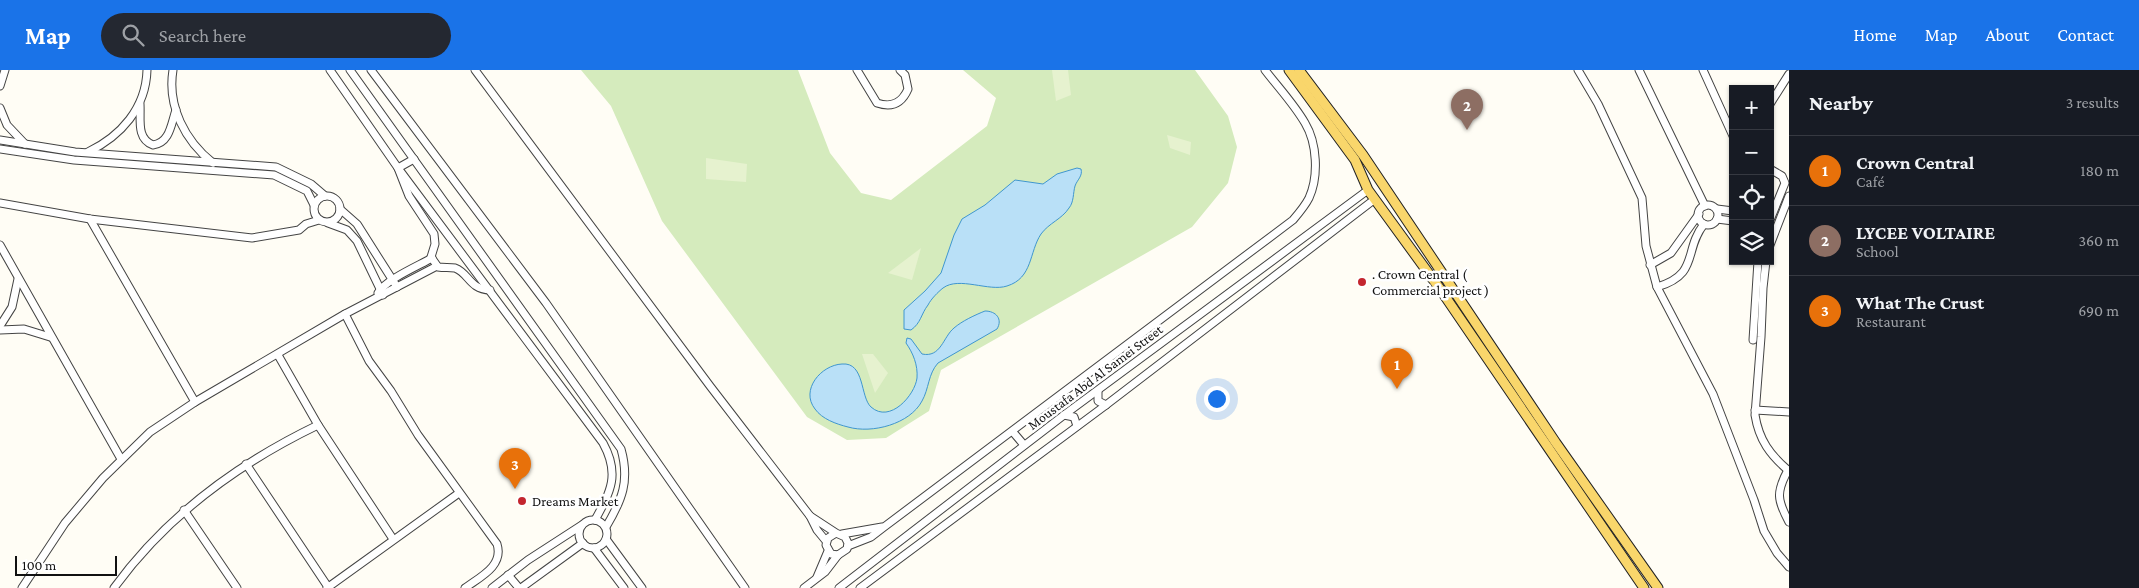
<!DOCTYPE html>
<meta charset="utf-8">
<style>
body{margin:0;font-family:"Crimson Pro",serif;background:#242831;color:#f1f3f6}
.controls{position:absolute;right:15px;top:15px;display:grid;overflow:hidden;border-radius:0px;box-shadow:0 1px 4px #0004}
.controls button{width:45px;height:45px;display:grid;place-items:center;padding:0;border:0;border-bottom:1px solid #363941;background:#171b24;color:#f1f3f6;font:25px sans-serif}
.scale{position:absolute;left:15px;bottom:12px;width:102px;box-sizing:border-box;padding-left:5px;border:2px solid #111;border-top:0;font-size:14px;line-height:18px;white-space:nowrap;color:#111;-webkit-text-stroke:4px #fff;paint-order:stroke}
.you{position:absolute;left:1216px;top:328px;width:18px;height:18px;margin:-12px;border:4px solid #fff;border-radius:50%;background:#1a73e8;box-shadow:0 0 0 8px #1a73e833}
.badge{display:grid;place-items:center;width:32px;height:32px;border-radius:50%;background:#1a73e8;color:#fff;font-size:16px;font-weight:700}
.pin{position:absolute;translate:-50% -41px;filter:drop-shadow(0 1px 2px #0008)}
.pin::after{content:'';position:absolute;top:26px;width:18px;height:15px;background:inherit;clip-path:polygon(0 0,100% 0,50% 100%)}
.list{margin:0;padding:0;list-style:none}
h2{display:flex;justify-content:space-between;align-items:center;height:65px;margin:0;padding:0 20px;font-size:21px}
h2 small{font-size:16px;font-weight:400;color:#9ea1a6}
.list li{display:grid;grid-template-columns:32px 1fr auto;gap:15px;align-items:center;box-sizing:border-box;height:70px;padding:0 20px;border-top:1px solid #363941}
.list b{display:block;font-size:19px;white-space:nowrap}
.list p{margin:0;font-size:16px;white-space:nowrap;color:#9ea1a6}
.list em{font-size:16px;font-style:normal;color:#9ea1a6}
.icon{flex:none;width:28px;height:28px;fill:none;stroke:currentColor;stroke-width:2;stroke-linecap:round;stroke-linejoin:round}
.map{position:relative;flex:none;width:1789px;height:518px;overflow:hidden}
header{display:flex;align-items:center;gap:30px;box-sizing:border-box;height:70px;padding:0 25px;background:#1a73e8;color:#fff}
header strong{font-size:24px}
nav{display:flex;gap:28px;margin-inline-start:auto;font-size:18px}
.search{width:350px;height:45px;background:#242831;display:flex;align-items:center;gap:12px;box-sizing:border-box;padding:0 18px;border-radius:28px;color:#9ea1a6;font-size:19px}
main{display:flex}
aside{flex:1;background:#171b24}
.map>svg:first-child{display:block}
</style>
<header>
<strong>Map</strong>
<div class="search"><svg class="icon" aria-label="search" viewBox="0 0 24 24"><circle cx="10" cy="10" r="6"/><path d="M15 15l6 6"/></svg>Search here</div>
<nav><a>Home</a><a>Map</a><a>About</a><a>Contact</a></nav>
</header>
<main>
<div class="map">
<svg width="1789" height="518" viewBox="0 0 1789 518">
<rect width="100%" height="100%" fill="#fffdf5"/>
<polygon fill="#d5ebbd" points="581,0 798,0 830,83 861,123 891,130 987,56 996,28 963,0 1195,0 1228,46 1237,77 1228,113 1192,157 941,300 929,341 886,368 847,370 807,347 662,151 611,36"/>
<g fill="#e6f2cf">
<polygon points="1052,0 1068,0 1071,25 1056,31"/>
<polygon points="1167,65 1191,72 1190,85 1170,78"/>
<polygon points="706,88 747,94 746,112 706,109"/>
<polygon points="921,178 912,210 888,203"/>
<polygon points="862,284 873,284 888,303 875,323"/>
</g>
<g fill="#b9e0f7" stroke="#3f96cf">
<path d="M 1077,98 L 1081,99 C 1083,106 1077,110 1075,116 C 1073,123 1074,132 1069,138 C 1062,149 1049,153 1041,164 C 1029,182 1033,208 1007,216 C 989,222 959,206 943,218 C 938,222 931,229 928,235 C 921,244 921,253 911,260 L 904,259 L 904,240 L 925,221 L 941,203 L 954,165 L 962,149 L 985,135 L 1015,110 L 1043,114 L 1057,104 Z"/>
<path d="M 985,241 C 996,241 1003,249 997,259 L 938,293 C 928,304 929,319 922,331 C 910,354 872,364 848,357 C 836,354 822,349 815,339 C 800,320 821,295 842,294 C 865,292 860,327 871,337 C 890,354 915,325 917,308 C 918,295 913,283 906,273 L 907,268 L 911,269 L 922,284 C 941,288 943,267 954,258 C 962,251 975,245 985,241 Z"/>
</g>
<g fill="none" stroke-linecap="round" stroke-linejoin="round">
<g stroke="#444" stroke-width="9">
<g id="minor">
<path d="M 173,0 C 167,36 185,71 213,93"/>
<path d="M 330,0 L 398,98 L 603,373 C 620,404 611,421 595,450"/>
<path d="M 350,0 L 621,379 C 630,411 622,430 606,457"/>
<polyline points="371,0 546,233 745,518"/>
<polyline points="475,0 710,316 810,446 817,460 826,471"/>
<path d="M 857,0 L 877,33 C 892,38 902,33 908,19 L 905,5 L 900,0"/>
<polyline points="1578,0 1598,34 1642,128 1646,176 1657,217 1713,324 1754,430 1764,461 1777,483 1789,497"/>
<polyline points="1639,0 1705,136"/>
<polyline points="1703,0 1733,66"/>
<polyline points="0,16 5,0"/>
<path d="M 140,34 C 141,49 136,69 153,75 C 170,73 171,54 176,40"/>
<polyline points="1770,34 1789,4"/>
<polyline points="0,38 7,55 25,74"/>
<polyline points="0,70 75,82 276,97 311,114 325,126"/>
<polyline points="0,79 74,90 274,105 307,121 314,135"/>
<path d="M 88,82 C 121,66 146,38 147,0"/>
<path d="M 414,89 L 398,98 L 409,126 L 434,164 L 435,174 L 431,187 L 438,197 C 444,198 450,197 455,198 C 469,203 469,219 490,220"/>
<polyline points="1770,99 1782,106 1785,113 1770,150"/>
<circle cx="327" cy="139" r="13"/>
<polyline points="0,133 90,149 252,168 299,160 306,154 319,150"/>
<circle cx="1708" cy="145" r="10"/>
<polyline points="340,139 357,154 397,217"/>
<polyline points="1717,139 1733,141"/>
<polyline points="90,149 195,332"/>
<polyline points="1717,149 1733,151"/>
<polyline points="328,153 347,160 357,171 383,225"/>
<polyline points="0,175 121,389"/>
<polyline points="1770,175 1789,126"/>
<path d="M 1766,191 L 1763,218 L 1761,267 L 1755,345 C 1759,370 1770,385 1789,401"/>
<polyline points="1650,195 1671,183 1699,144"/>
<path d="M 1657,217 C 1700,204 1683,181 1704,154"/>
<path d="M 378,223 C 385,210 418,196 432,188"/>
<path d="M 345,244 L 369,291 L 391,321 L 418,365 L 497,474 C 504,496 480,507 465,518"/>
<polyline points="0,256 12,237 18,209"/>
<polyline points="0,260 24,259 50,267"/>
<polyline points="1753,270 1758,191"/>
<polyline points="278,285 318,355 393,469"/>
<polyline points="1098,321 1098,331 1106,335"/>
<polyline points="1755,340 1789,342"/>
<polyline points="1064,345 1074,347 1077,356"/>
<polyline points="1013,362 1024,375"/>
<polyline points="246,394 328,517"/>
<path d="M 1788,400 C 1776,422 1777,430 1789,452"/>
<polyline points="184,440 237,518"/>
<polyline points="810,446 836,463 845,467 848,473 847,479 838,485 831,484 826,475 828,468 836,463"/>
<circle cx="593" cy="464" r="14"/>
<polyline points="842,464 882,457"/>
<polyline points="606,469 642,518"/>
<path d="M 848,476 L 871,467 L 884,457 L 1293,150 C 1299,143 1305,136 1309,128 C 1319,106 1317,73 1305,53 C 1294,34 1278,17 1265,0"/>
<polyline points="594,478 624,518"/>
<polyline points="508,505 519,518"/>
<polyline points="817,507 828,481"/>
<polyline points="22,518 65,453 103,408 150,362 195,332 345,244 437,196"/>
<path d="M 114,518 C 167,445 237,394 318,355"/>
<polyline points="327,518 459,423"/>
<polyline points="492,518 528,490 582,455"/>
<polyline points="521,518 583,473"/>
<polyline points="804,518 825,502 838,485"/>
<polyline points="839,518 1064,345 1368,120"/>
<polyline points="860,518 1106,335 1375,129"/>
</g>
</g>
<g stroke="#222" stroke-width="11">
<g id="major">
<polyline points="1289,0 1355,90 1368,120 1440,219 1644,518"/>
<polyline points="1299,0 1363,85 1556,373 1658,518"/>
</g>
</g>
<use href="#minor" stroke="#fff" stroke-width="7"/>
<use href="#major" stroke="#f9d66b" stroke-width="9"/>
</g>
<g fill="#c4262e" stroke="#fff" stroke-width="2">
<circle cx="1362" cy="212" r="5"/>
<circle cx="522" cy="431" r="5"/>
</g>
<g text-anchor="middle" stroke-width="5" stroke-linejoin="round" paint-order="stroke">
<g font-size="14" fill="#111" stroke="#fff" text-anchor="start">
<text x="1372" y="209">. Crown Central (<tspan x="1372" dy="16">Commercial project )</tspan></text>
<text x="532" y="436">Dreams Market</text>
</g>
<g font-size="14" fill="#111" stroke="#fff">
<text transform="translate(1095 307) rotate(-37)" y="5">Moustafa Abd Al Samei Street</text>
</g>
</g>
</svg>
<div class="controls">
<button>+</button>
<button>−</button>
<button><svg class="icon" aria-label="locate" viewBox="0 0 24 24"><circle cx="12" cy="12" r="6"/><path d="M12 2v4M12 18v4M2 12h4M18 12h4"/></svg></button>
<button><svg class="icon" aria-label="layers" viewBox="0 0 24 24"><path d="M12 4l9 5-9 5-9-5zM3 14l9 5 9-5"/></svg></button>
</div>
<div class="scale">100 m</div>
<div class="you"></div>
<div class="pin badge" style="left:1397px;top:319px;background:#e8710a">1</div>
<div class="pin badge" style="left:1467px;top:60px;background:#8d6e63">2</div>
<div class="pin badge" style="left:515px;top:419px;background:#e8710a">3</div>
</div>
<aside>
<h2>Nearby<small>3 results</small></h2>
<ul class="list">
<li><span class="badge" style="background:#e8710a">1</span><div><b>Crown Central</b><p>Café</p></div><em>180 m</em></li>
<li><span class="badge" style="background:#8d6e63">2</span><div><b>LYCEE VOLTAIRE</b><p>School</p></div><em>360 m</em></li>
<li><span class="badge" style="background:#e8710a">3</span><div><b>What The Crust</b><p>Restaurant</p></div><em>690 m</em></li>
</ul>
</aside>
</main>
